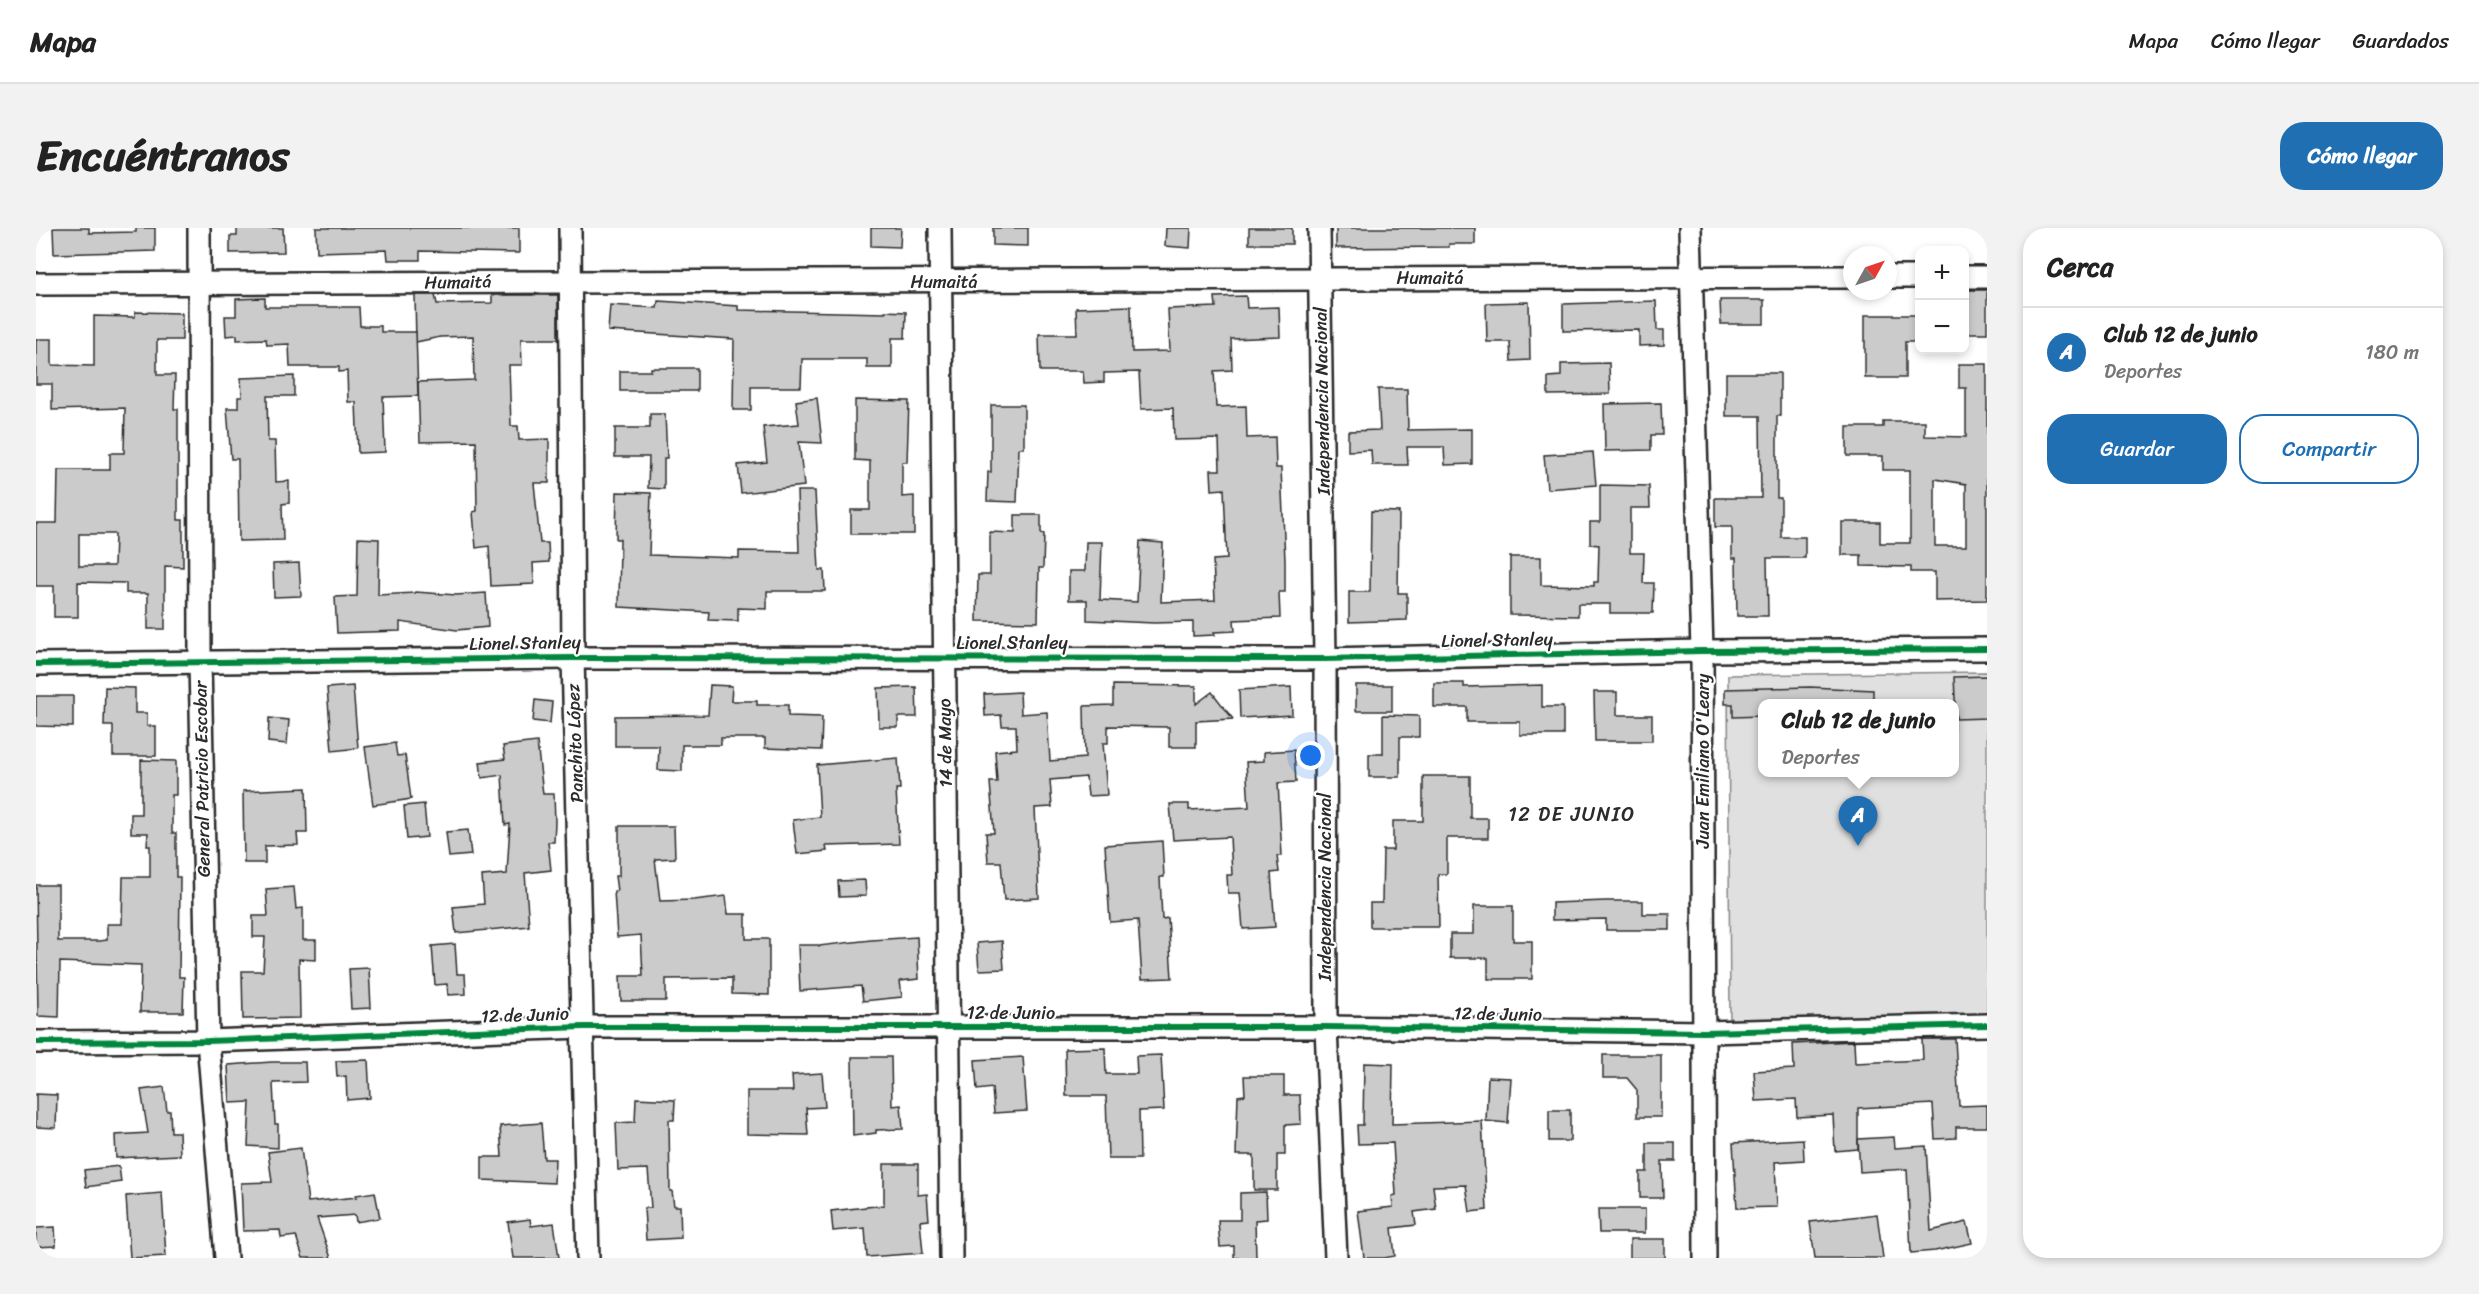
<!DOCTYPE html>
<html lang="es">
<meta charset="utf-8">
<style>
body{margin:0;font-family:Sriracha,sans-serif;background:#f2f2f2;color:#222}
.controls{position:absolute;right:18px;top:18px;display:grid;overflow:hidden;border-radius:12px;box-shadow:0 3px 9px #0003}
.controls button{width:54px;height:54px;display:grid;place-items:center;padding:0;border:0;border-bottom:2px solid #e0e0e0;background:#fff;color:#222;font:30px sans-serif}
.compass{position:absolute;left:1807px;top:18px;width:54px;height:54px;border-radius:50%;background:#fff;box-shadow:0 3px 9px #0003;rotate:50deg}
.you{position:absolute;left:1275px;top:528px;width:21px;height:21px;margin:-15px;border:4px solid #fff;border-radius:50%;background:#1a73e8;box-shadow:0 0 0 9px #1a73e833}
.badge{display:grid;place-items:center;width:39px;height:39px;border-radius:50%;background:#1f6fb2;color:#fff;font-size:20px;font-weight:700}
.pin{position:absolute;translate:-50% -50px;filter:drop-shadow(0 2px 3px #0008)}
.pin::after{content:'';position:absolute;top:32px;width:21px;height:18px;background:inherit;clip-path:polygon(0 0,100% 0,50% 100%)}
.popup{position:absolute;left:1722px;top:471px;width:201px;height:78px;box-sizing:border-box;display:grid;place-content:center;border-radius:12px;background:#fff;filter:drop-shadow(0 2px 4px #0005);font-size:20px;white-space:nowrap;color:#767676}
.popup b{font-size:22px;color:#222}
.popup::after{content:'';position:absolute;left:50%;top:100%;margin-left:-12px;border:12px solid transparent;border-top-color:#fff}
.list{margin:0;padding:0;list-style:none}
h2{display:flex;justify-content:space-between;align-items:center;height:78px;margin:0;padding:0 24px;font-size:26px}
h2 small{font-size:20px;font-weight:400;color:#767676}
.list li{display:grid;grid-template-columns:39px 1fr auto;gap:18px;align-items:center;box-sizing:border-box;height:90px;padding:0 24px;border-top:2px solid #e0e0e0}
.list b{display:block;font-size:22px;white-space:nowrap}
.list p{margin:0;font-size:20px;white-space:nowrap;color:#767676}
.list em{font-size:20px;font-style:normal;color:#767676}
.actions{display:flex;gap:12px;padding:18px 24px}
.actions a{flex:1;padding:14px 0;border:2px solid #1f6fb2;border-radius:24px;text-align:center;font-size:21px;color:#1f6fb2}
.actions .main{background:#1f6fb2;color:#fff}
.map{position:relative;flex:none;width:1951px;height:1030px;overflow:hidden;border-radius:24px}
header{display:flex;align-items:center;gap:36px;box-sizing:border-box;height:84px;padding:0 30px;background:#fff;border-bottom:2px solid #e0e0e0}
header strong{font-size:28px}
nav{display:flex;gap:33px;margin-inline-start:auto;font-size:21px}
.intro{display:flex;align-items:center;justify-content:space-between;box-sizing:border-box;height:144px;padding:0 36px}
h1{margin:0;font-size:42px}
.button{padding:15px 27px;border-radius:24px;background:#1f6fb2;color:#fff;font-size:21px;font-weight:700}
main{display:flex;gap:36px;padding:0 36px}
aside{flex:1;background:#fff;border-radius:24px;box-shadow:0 3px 9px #0003}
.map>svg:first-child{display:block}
</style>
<header>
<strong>Mapa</strong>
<nav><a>Mapa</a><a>Cómo llegar</a><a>Guardados</a></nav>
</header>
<div class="intro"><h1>Encuéntranos</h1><a class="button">Cómo llegar</a></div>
<main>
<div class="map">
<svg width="1951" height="1030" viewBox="0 0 1951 1030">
<rect width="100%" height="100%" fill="#fff"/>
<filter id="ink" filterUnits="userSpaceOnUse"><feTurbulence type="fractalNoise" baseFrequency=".0167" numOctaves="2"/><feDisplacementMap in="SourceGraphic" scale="12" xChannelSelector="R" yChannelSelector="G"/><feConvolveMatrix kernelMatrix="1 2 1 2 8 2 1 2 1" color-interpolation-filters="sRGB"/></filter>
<g filter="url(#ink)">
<path fill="#e0e0e0" stroke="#868686" stroke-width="1.5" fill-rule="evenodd" d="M 1951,444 L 1951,789 L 1694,794 L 1692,447 ZM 1726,476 L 1918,476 L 1918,544 L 1726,544 Z"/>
<g fill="#cbcbcb" stroke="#2b2b2b" stroke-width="1.5" fill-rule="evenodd">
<polygon points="17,0 53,0 53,5 100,4 100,0 119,0 119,23 18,26"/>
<polygon points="201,0 247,0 248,24 194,25 194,8 201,8"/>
<polygon points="280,0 483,0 483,25 384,23 384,32 352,32 351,22 281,24"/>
<polygon points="835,0 865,0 864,19 835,18"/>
<polygon points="957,0 992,0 992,18 957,17"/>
<polygon points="1130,0 1155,0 1154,20 1129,18"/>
<rect x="1213" y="0" width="43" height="16"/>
<polygon points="1300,0 1439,0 1439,16 1413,16 1413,19 1300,20"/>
<rect x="1929" y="62" width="22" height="43"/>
<polygon points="379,67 399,67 401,76 456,75 456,67 522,67 522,111 485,111 486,137 473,137 475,198 482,198 483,212 513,211 513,255 498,255 504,315 512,315 513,334 497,335 498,356 455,358 453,318 440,320 437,284 441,283 440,213 384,214 382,154 438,152 437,108 404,109 380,114"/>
<polygon points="1210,68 1211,80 1243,79 1244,109 1195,111 1196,142 1178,143 1180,179 1210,178 1211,210 1239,209 1240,240 1245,240 1249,333 1249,364 1243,364 1244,390 1198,392 1199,403 1178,404 1179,407 1157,408 1157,394 1118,395 1051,392 1051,372 1033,372 1033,343 1049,343 1050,314 1066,314 1064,372 1101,374 1104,313 1127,315 1125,374 1179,372 1177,332 1191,331 1188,261 1176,262 1175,242 1184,242 1183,211 1138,212 1137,180 1105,181 1103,144 1068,145 1068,154 1048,155 1047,143 1004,143 1003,106 1041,106 1040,80 1095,78 1096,124 1134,123 1132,81 1180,79 1179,69"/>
<polygon points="229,70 229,79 323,79 324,98 345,98 345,104 380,104 382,168 347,169 349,224 322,225 320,174 312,174 311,143 303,144 303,139 254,139 253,116 231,117 230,111 201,112 201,107 190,108 189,88 200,88 200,71"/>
<polygon points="1684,72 1728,72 1728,96 1685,96"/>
<polygon points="622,73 702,78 702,82 849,85 849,83 870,84 869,110 856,110 856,140 831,140 831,131 766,131 765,159 715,159 715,182 697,182 698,111 572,103 574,77 621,80"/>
<polygon points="1620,73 1621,102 1628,102 1628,117 1603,118 1603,102 1527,103 1527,76"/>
<polygon points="1493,74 1494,132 1475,133 1474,114 1451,114 1450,75"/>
<path d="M 99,84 L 146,85 L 146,112 L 121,112 L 121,147 L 139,147 L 138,181 L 142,181 L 142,292 L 147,292 L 147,339 L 129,338 L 129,401 L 112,401 L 112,365 L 90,365 L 90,355 L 42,354 L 42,389 L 18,389 L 18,358 L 0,358 L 0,295 L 21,295 L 22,242 L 74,242 L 74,225 L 88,225 L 89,180 L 16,182 L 16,156 L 0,156 L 0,111 L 16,111 L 16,137 L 58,138 L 58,88 L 99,89 ZM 43,306 L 79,306 L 78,338 L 43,338 Z"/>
<polygon points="1829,87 1884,87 1884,114 1869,114 1869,150 1829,150"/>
<polygon points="1573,135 1574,166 1512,167 1512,149 1525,148 1525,136"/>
<path d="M 1923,136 L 1951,136 L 1951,372 L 1899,373 L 1899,344 L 1875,344 L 1875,339 L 1825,338 L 1825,327 L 1806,327 L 1806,294 L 1844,294 L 1844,315 L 1874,315 L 1874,242 L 1847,242 L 1847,228 L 1811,228 L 1811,199 L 1847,199 L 1847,193 L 1889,193 L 1889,208 L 1930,209 L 1930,160 L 1923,160 ZM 1899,251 L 1930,256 L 1930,318 L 1899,318 Z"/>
<polygon points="615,140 661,140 661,163 584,163 584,143 615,143"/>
<polygon points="1690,145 1744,145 1744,188 1741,188 1741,270 1745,270 1745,309 1769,309 1769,330 1731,330 1732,388 1701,388 1700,330 1696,330 1696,299 1679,299 1679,270 1725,270 1724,188 1690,188"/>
<polygon points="258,148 258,168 231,168 232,213 239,213 240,254 253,253 253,275 246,276 247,312 203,313 202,231 195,231 191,180 202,180 202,169 206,169 205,150"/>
<polygon points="1342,161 1371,161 1372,202 1436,201 1436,236 1409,237 1408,219 1371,219 1372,237 1336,237 1335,222 1312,223 1312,203 1344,202"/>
<polygon points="781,170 786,215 763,214 768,258 705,265 702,237 731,234 727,199 763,196 760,173"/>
<polygon points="819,172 873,173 871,234 866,234 866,269 878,268 878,306 815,306 815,282 834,282 834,233 819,232"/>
<polygon points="1625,175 1626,207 1615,207 1615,222 1569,223 1568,176"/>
<polygon points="955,177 988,177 988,220 983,220 981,274 951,273 952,244 955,244"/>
<polygon points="614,186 629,186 631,230 628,230 628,261 612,260 613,229 579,229 579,200 614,200"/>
<polygon points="1557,224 1560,257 1511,261 1508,227"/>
<polygon points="1564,257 1613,258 1614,280 1594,280 1594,325 1608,325 1607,355 1618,355 1617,385 1574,385 1574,376 1542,376 1542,388 1474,387 1474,329 1505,329 1505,357 1558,358 1558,354 1562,354 1563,317 1554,316 1554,294 1564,294"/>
<polygon points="761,263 779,263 783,342 788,342 789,363 731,363 731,381 702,380 702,393 672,392 673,384 583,379 584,311 580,311 581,264 615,265 613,327 703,330 703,323 763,324"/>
<polygon points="1335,283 1363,284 1362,365 1371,365 1371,392 1313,394 1313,364 1334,364"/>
<polygon points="979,287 1005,287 1005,305 1008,306 1007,340 1003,340 1002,394 941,393 942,347 954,347 954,304 979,305"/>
<polygon points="322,310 343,311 342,367 379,365 380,364 420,367 450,365 452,399 421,402 364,394 364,403 301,405 299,369 321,368"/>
<polygon points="263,335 265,368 238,369 237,336"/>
<polygon points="1951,448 1951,490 1920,491 1918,449"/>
<polygon points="1398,455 1428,455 1428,459 1506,457 1506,479 1527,479 1527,507 1484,507 1484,494 1431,494 1431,479 1398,479"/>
<polygon points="674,457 696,458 695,473 721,473 721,477 752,477 752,488 786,489 785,522 729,520 729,510 685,510 685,517 646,517 646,543 622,542 623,518 579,518 579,488 672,487"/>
<polygon points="1077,457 1160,458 1160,476 1176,464 1197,491 1160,493 1160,519 1133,519 1133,499 1072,498 1072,515 1067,515 1071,567 1052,568 1050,549 1014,552 1016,579 999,580 1003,670 968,672 965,634 952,634 950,605 958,605 954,554 961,554 959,523 981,521 980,498 966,498 965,487 949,488 948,466 984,464 985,486 1011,484 1014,533 1049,530 1048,478 1077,477"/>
<rect x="1320" y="457" width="36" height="26"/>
<polygon points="317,458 322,520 296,523 291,460"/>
<polygon points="69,459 99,460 99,485 111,485 111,498 120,498 120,528 77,528 77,498 68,498"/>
<polygon points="880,459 881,489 862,489 862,499 843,499 842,460"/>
<polygon points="1255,459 1256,487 1204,490 1203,462"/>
<polygon points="1774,459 1837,462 1837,476 1726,476 1726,488 1697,489 1697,476 1689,476 1689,461"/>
<polygon points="1558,464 1581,464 1581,487 1616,487 1616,513 1559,513"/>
<polygon points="0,468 37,468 37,499 0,498"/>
<polygon points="499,472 516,474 514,495 497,493"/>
<polygon points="1347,487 1383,488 1383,509 1364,509 1364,549 1333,549 1333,526 1347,526"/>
<polygon points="233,490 253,492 251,516 232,514"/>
<polygon points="501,514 507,566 518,566 519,594 518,614 512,614 515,642 489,645 493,698 420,705 417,679 448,676 446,648 471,646 474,596 469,597 466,547 446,550 444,534 469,531 467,518"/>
<polygon points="359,515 361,528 369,527 375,571 337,577 329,519"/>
<polygon points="1258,522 1260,554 1242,555 1246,628 1241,628 1243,644 1235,645 1239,699 1207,701 1204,665 1192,665 1191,647 1196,647 1194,609 1137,612 1134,576 1153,576 1153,582 1213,579 1210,534 1228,533 1228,524"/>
<polygon points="862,530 864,561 860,561 863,616 790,618 791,623 761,626 757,592 784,589 781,537"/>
<polygon points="105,532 140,533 140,567 136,567 136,605 140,605 140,649 144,649 143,749 148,749 147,784 104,784 105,737 24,734 23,789 2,788 0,657 22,657 22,713 63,713 71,712 71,696 86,696 87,649 114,649 114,618 111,618 112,605 95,605 95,586 105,586"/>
<polygon points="1387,548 1434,548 1434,590 1452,590 1452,610 1411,610 1411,646 1402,646 1403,699 1334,699 1334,675 1346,675 1347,622 1357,622 1357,593 1387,593"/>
<polygon points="270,560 271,605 261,605 262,617 229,618 229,635 208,635 207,563"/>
<polygon points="388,576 391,609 371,611 368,578"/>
<polygon points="583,598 638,598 639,630 619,631 624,673 658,672 690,668 692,686 710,686 710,711 733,711 733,767 696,766 696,750 630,751 630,773 585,773 584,748 607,748 605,707 581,709 578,663 581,663 579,648 583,648"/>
<polygon points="432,602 435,627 413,629 410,604"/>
<polygon points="1126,613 1128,649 1124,649 1126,691 1132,690 1136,750 1106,751 1102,692 1074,694 1069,617"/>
<polygon points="829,652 830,668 803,669 802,653"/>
<polygon points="258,659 260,681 267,680 267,712 280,712 280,732 263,731 264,790 207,791 206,743 227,743 229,709 217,709 217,688 232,688 230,661"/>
<polygon points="1570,673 1607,673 1607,686 1634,686 1634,702 1570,702 1570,691 1516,692 1516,675"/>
<polygon points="1438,678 1477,678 1477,713 1496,713 1496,751 1452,751 1452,730 1414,730 1414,706 1438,706"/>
<polygon points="881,709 883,751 864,753 866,769 827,773 825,758 764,763 762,717 783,717 783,718 835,712"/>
<polygon points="966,713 968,741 943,742 941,715"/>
<polygon points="419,716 421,746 429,746 430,766 412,767 411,756 399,757 396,718"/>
<polygon points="333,740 335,780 315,781 313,741"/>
<polygon points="1886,811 1919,811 1923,878 1951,877 1951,899 1920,899 1920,910 1899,911 1897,876 1822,880 1822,921 1799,923 1797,887 1761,889 1760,871 1720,873 1718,843 1758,841 1757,816 1818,813 1819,835 1887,832"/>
<polygon points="1069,820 1070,846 1101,846 1100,828 1125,827 1128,882 1103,883 1104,931 1072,931 1070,868 1030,868 1029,821"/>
<polygon points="1567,827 1625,827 1625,889 1601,889 1601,862 1591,850 1567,850"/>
<polygon points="816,829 855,829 856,878 865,877 867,901 840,902 840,905 817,908"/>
<polygon points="987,829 991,883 958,885 956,860 941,862 939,832"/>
<polygon points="332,832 334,870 311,872 310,848 301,849 300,833"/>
<polygon points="236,834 269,834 270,854 237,855 239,896 242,896 242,920 212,918 214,874 194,875 192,837"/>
<polygon points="1328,835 1357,836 1356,896 1446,893 1451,982 1434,984 1430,957 1397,958 1400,981 1378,984 1380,997 1356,1000 1359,1028 1348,1030 1328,1030 1322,983 1357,979 1356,968 1360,967 1357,915 1322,916 1321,897 1327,897"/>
<polygon points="786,845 789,879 770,880 772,907 711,906 711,863 757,863 756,847"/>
<polygon points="1208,848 1248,848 1248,867 1264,867 1265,896 1249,897 1249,927 1241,927 1241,962 1218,962 1218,927 1200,927 1202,868 1209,867"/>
<polygon points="1452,849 1475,850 1472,895 1450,893"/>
<polygon points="128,859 131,883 134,883 135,904 143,904 144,927 80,930 79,907 112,905 105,862"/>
<polygon points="0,866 21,867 20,900 0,899"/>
<polygon points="600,870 639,872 638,892 633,892 634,963 636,963 638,978 644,978 645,1010 610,1012 608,980 615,980 612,941 582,942 580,895 599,894"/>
<rect x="1513" y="882" width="21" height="31"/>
<polygon points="505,895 508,931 519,931 518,955 446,952 446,929 466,929 464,898"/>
<polygon points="1858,909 1859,920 1890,918 1895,1003 1931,994 1936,1015 1899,1023 1875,1025 1871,941 1824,944 1822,911"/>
<polygon points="1767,911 1768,932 1739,934 1741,979 1701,980 1697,915"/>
<polygon points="1611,915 1639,915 1639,933 1626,933 1627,970 1604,970 1604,944 1611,944"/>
<polygon points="265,920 272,974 321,969 320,967 339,964 344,990 320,994 319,987 281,990 295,1030 267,1030 260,1008 245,1010 244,1002 207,1003 205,955 236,954 232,924"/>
<polygon points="848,936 882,936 882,967 891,966 893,992 884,993 887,1025 831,1029 829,1000 797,1003 795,983 848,977"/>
<polygon points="83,938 85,954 50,959 48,942"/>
<polygon points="1230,964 1231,991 1219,992 1220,1030 1198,1030 1198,1018 1184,1019 1182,992 1204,992 1204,965"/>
<polygon points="126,965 130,1028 94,1030 90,968"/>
<polygon points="1562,981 1609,981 1609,1005 1563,1005"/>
<polygon points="1841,986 1847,1030 1779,1030 1774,994"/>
<polygon points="494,991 495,998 518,995 523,1030 477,1030 472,994"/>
<polygon points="19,999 20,1018 0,1019 0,1000"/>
<rect x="1594" y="1011" width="35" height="19"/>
</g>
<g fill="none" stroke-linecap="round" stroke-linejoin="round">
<g stroke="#2b2b2b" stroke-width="26">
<g id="minor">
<polyline points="163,0 164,434 172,813 190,1030"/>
<polyline points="534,0 537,430 552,1030"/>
<polyline points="904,0 915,1030"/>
<polyline points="1283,0 1289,431 1290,799 1300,1030"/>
<polyline points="1654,0 1666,423 1669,1030"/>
<polyline points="1852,49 1884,49"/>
<polyline points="1928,49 1951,49"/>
<polyline points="0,56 1816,49"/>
<polyline points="0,436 537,430 1289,431 1666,423 1951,421"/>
<polyline points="0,814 172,813 547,799 1290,799 1668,804 1951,797"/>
</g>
</g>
<use href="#minor" stroke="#fff" stroke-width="21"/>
<g stroke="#fff" stroke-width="10">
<g id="cycleway">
<polyline points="0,436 537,430 1289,431 1666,423 1951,421"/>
<polyline points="0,814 172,813 547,799 1290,799 1668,804 1951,797"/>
</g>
</g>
<use href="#cycleway" stroke="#00873e" stroke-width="6"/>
</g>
</g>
<g text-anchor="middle" stroke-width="4.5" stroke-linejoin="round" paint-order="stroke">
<g font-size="18" fill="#2b2b2b" stroke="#fff">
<text x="1394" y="56">Humaitá</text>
<text transform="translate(422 54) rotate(-1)" y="6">Humaitá</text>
<text x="908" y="60">Humaitá</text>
<text transform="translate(1286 173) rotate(-91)" y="6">Independencia Nacional</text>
<text transform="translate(1461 412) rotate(-1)" y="6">Lionel Stanley</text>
<text transform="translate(489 415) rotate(-1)" y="6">Lionel Stanley</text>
<text x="976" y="421">Lionel Stanley</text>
<text transform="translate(539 515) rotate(-92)" y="6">Panchito López</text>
<text transform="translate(909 515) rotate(-91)" y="6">14 de Mayo</text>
<text transform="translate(1667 533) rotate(-90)" y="6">Juan Emiliano O'Leary</text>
<text transform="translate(166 551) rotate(-91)" y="6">General Patricio Escobar</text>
<text transform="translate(1289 659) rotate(-90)" y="6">Independencia Nacional</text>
<text x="975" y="791">12 de Junio</text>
<text transform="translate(1462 786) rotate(1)" y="6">12 de Junio</text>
<text transform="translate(489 787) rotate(-2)" y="6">12 de Junio</text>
</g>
<g font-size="20" letter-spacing="1.5" fill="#2b2b2b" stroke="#fff">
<text x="1536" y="593">12 DE JUNIO</text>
</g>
</g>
</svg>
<div class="controls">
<button>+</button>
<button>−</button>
</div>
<svg class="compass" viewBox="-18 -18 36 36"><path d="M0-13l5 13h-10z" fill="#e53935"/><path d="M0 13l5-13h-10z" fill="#767676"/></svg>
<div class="you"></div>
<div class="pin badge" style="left:1822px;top:618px">A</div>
<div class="popup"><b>Club 12 de junio</b>Deportes</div>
</div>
<aside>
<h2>Cerca<small></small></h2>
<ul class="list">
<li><span class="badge">A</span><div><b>Club 12 de junio</b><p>Deportes</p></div><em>180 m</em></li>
</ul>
<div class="actions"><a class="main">Guardar</a><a>Compartir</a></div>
</aside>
</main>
